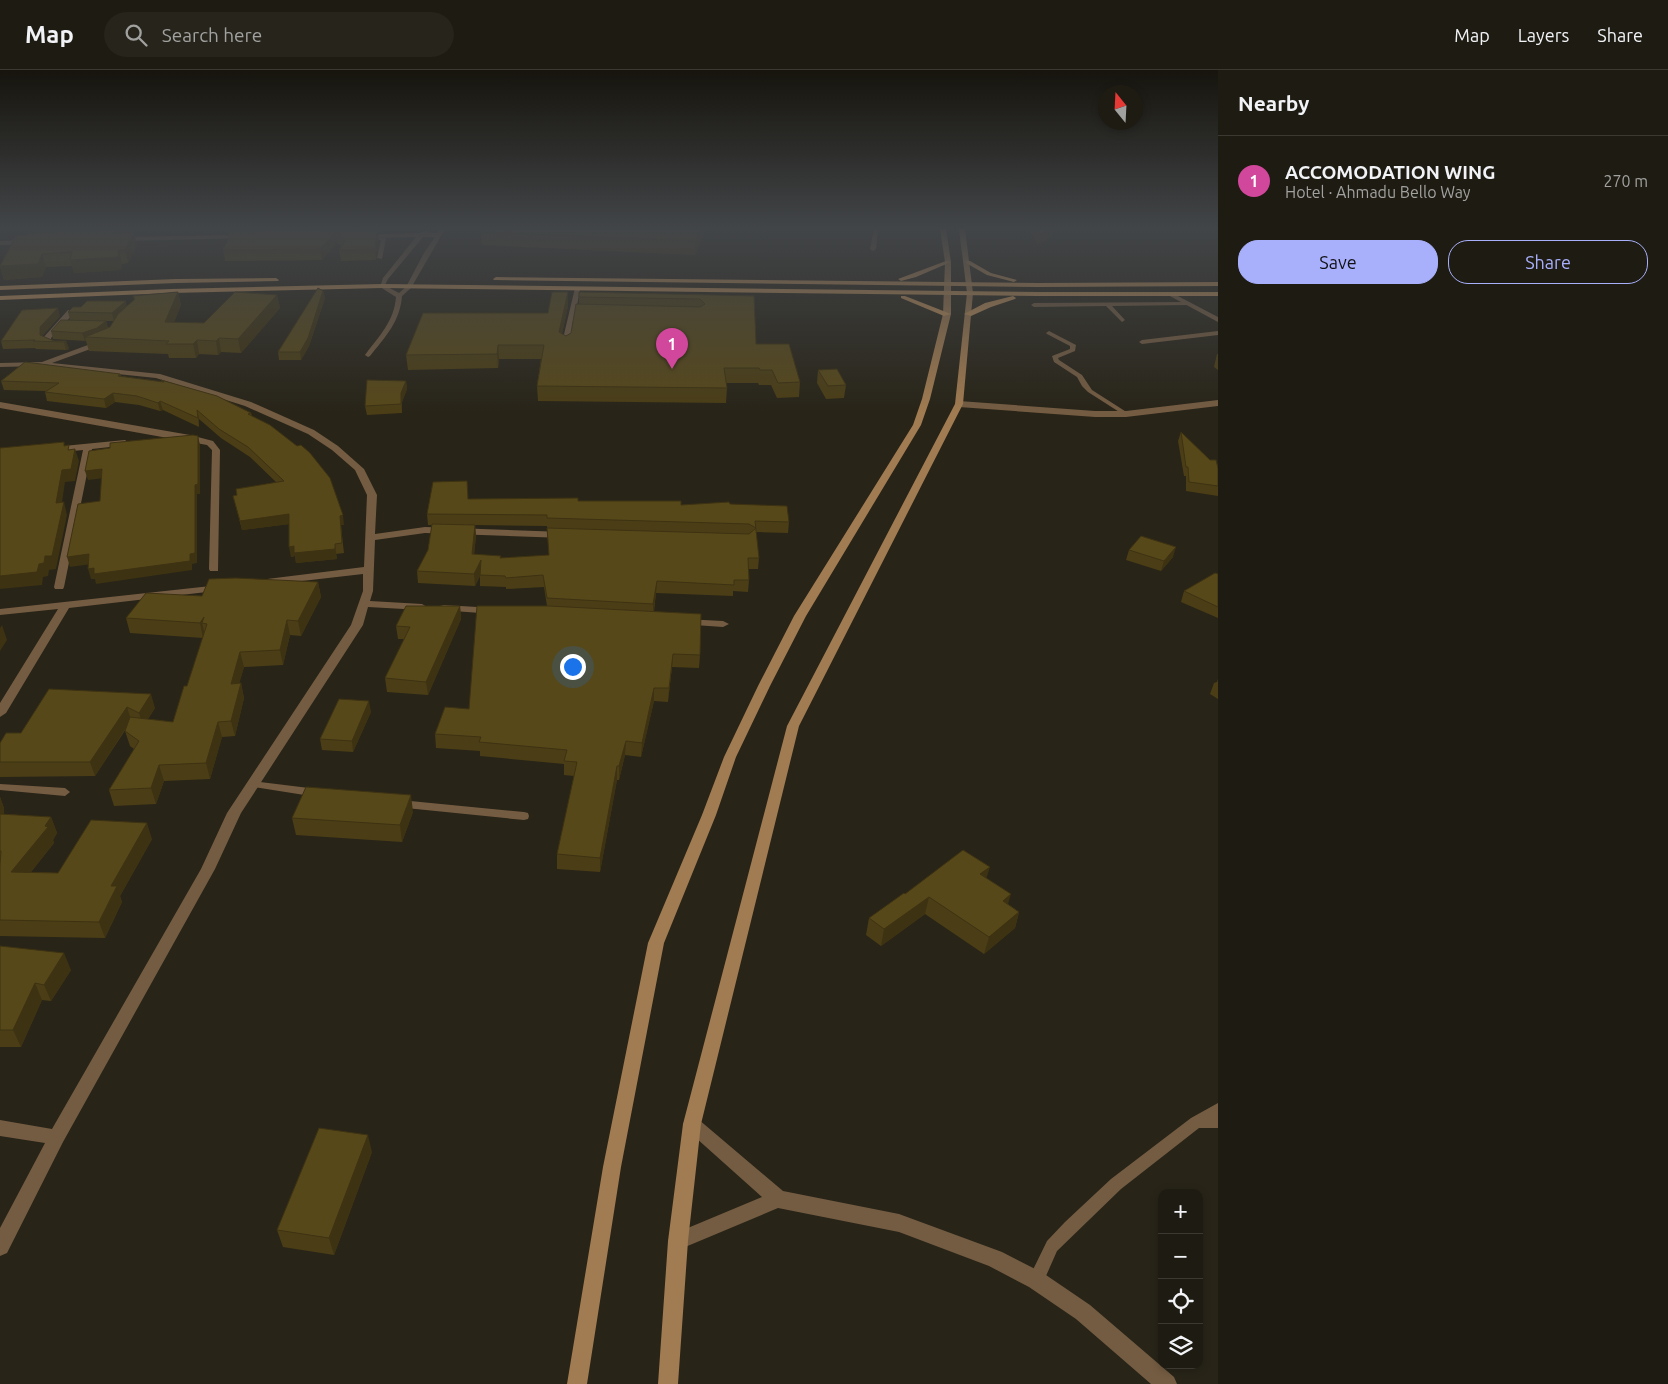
<!DOCTYPE html>
<meta charset="utf-8">
<style>
body{margin:0;font-family:Ubuntu,sans-serif;background:#26241b;color:#f1f3f6}
.controls{position:absolute;right:15px;bottom:15px;display:grid;overflow:hidden;border-radius:10px;box-shadow:0 2px 8px #0003}
.controls button{width:45px;height:45px;display:grid;place-items:center;padding:0;border:0;border-bottom:1px solid #3c3932;background:#1e1b12;color:#f1f3f6;font:25px sans-serif}
.compass{position:absolute;left:1098px;top:15px;width:45px;height:45px;border-radius:50%;background:#1e1b12;box-shadow:0 2px 8px #0003;rotate:342deg}
.you{position:absolute;left:572px;top:596px;width:18px;height:18px;margin:-12px;border:4px solid #fff;border-radius:50%;background:#1a73e8;box-shadow:0 0 0 8px #1a73e833}
.badge{display:grid;place-items:center;width:32px;height:32px;border-radius:50%;background:#a8b0fc;color:#fff;font-size:16px;font-weight:700}
.pin{position:absolute;translate:-50% -41px;filter:drop-shadow(0 1px 2px #0008)}
.pin::after{content:'';position:absolute;top:26px;width:18px;height:15px;background:inherit;clip-path:polygon(0 0,100% 0,50% 100%)}
.list{margin:0;padding:0;list-style:none}
h2{display:flex;justify-content:space-between;align-items:center;height:65px;margin:0;padding:0 20px;font-size:21px}
h2 small{font-size:16px;font-weight:400;color:#a1a19f}
.list li{display:grid;grid-template-columns:32px 1fr auto;gap:15px;align-items:center;box-sizing:border-box;height:90px;padding:0 20px;border-top:1px solid #3c3932}
.list b{display:block;font-size:19px;white-space:nowrap}
.list p{margin:0;font-size:16px;white-space:nowrap;color:#a1a19f}
.list em{font-size:16px;font-style:normal;color:#a1a19f}
.actions{display:flex;gap:10px;padding:15px 20px}
.actions a{flex:1;padding:11px 0;border:1px solid #a8b0fc;border-radius:20px;text-align:center;font-size:18px;color:#a8b0fc}
.actions .main{background:#a8b0fc;color:#111}
.icon{flex:none;width:28px;height:28px;fill:none;stroke:currentColor;stroke-width:2;stroke-linecap:round;stroke-linejoin:round}
.map{position:relative;flex:none;width:1218px;height:1314px;overflow:hidden}
header{display:flex;align-items:center;gap:30px;box-sizing:border-box;height:70px;padding:0 25px;background:#1e1b12;border-bottom:1px solid #3c3932}
header strong{font-size:24px}
nav{display:flex;gap:28px;margin-inline-start:auto;font-size:18px}
.search{width:350px;height:45px;background:#26241b;display:flex;align-items:center;gap:12px;box-sizing:border-box;padding:0 18px;border-radius:28px;color:#a1a19f;font-size:19px}
main{display:flex}
aside{flex:1;background:#1e1b12}
.map>svg:first-child{display:block}
</style>
<header>
<strong>Map</strong>
<div class="search"><svg class="icon" aria-label="search" viewBox="0 0 24 24"><circle cx="10" cy="10" r="6"/><path d="M15 15l6 6"/></svg>Search here</div>
<nav><a>Map</a><a>Layers</a><a>Share</a></nav>
</header>
<main>
<div class="map">
<svg width="1218" height="1314" viewBox="0 0 1218 1314">
<rect width="100%" height="100%" fill="#282418"/>
<g fill="none" stroke-linecap="round" stroke-linejoin="round">
<g fill="#745c42" fill-rule="evenodd">
<polygon points="874,159 878,159 876,179 873,181 870,179"/>
<polygon points="363,168 386,168 382,189 377,188 381,170 365,170"/>
<path d="M 380,215 L 384,215 L 399,223 L 407,216 L 412,217 L 402,226 C 400,252 385,267 370,286 L 368,287 L 365,285 C 379,266 394,252 396,227 L 380,217 Z"/>
<polygon points="1188,232 1190,233 1190,235 1112,236 1125,250 1122,252 1106,236 1034,237 1031,235 1034,233"/>
<polygon points="1049,261 1076,275 1075,281 1058,288 1059,290 1082,305 1092,320 1128,343 1128,345 1124,345 1088,322 1082,316 1077,307 1054,292 1052,286 1070,279 1070,276 1047,264 1046,263"/>
<polygon points="1218,261 1218,265 1142,274 1139,272 1142,270"/>
<polygon points="252,711 317,719 322,723 317,727 248,716 247,714"/>
<polygon points="0,714 65,718 70,722 65,726 0,720"/>
<polygon points="400,730 524,742 528,743 529,746 528,749 524,750 396,737 395,734"/>
<polygon points="1218,1033 1218,1058 1199,1058 1121,1119 1057,1181 1042,1215 1036,1218 1030,1215 1028,1210 1047,1171 1065,1152 1111,1109 1191,1048"/>
</g>
<g fill="#745c42" fill-rule="evenodd">
<polygon points="439,159 445,159 411,218 406,217 424,183 435,167 423,167 388,209 384,217 380,217 383,208 416,167 362,168 360,165 419,163 426,161 429,163 438,163"/>
<polygon points="245,165 247,168 120,171 117,169 120,167"/>
<polygon points="0,171 30,170 33,172 30,174 0,175"/>
<polygon points="575,218 580,219 576,241 594,245 590,247 575,245 569,277 565,279 561,277"/>
<polygon points="1168,223 1172,223 1218,247 1218,252 1168,225"/>
<polygon points="68,240 75,242 51,268 51,271 64,275 60,277 45,275 43,268"/>
<polygon points="104,269 108,271 107,273 52,293 160,304 251,332 314,360 338,376 364,399 377,425 375,464 425,457 564,462 569,465 564,468 425,463 375,470 373,521 370,531 422,534 427,537 422,540 368,537 363,555 241,743 215,799 63,1072 7,1183 0,1186 0,1158 45,1073 0,1066 0,1050 52,1059 201,799 227,743 351,555 363,521 363,504 267,515 262,512 267,509 364,497 367,425 355,400 332,380 308,364 245,336 156,308 40,296 0,297 0,293 42,292"/>
<polygon points="1218,330 1218,336 1126,347 1095,347 959,337 955,334 959,331 1095,341 1126,341"/>
<polygon points="0,332 190,365 213,371 220,380 218,501 210,501 209,499 212,380 207,375 0,338"/>
<polygon points="125,370 129,373 128,375 92,379 64,517 63,519 55,519 54,517 83,380 53,383 49,380 53,377"/>
<polygon points="220,515 224,516 225,518 224,520 69,538 6,643 0,647 0,633 58,539 0,545 0,539"/>
<polygon points="444,535 494,538 500,541 494,544 440,540 439,538 440,536"/>
<polygon points="684,549 723,551 729,554 723,557 680,554 678,552"/>
<polygon points="692,1046 698,1049 783,1121 899,1144 1002,1182 1043,1203 1090,1235 1174,1307 1177,1314 1151,1314 1076,1249 1029,1217 989,1196 899,1162 778,1138 678,1180 671,1177 668,1171 671,1165 762,1127 686,1059 683,1054 686,1049"/>
</g>
<g fill="#a17b51" fill-rule="evenodd">
<polygon points="940,159 946,159 951,192 951,244 930,329 921,355 806,546 770,616 736,687 716,745 664,873 621,1097 587,1314 567,1314 603,1097 648,873 702,745 724,687 758,616 794,546 913,355 922,329 943,244 945,192"/>
<polygon points="959,159 965,159 973,223 963,334 799,656 701,1054 688,1171 678,1314 658,1314 668,1171 683,1054 787,656 955,334 967,223"/>
</g>
<g fill="#c5935b" fill-rule="evenodd">
<polygon points="946,191 951,192 916,207 901,211 898,209"/>
<polygon points="966,191 970,191 991,203 1017,210 1014,212 987,205 966,193"/>
<polygon points="496,207 1038,213 1218,212 1218,216 1038,217 494,210 493,209"/>
<polygon points="276,208 279,210 278,211 176,213 0,220 0,216 176,209"/>
<polygon points="382,214 1037,222 1218,222 1218,226 1037,226 382,218 171,223 0,230 0,226 171,219"/>
<polygon points="901,226 905,226 951,244 944,246 901,228"/>
<polygon points="1013,226 1016,228 1015,229 991,237 971,246 964,244 985,233"/>
</g>
</g>
<g fill="#4b3e16" fill-rule="evenodd">
<polygon points="34,159 131,159 128,163 137,175 128,193 122,194 121,200 74,203 72,196 46,197 42,207 4,210 0,196 27,165 35,163"/>
<polygon points="229,159 351,159 350,161 357,161 357,159 382,159 382,162 378,162 379,172 376,190 341,191 339,180 342,176 337,173 322,190 225,191 223,180 229,168"/>
<polygon points="483,159 706,159 695,185 482,175 481,162"/>
<polygon points="1029,159 1054,159 1052,166 1038,175"/>
<polygon points="323,221 325,228 309,276 301,290 279,290 278,282"/>
<path d="M 178,222 L 181,235 L 174,252 L 204,253 L 277,225 L 280,238 L 241,283 L 221,282 L 218,285 L 199,284 L 196,288 L 169,288 L 168,284 L 89,281 L 86,271 L 53,269 L 51,261 L 70,250 L 68,242 L 127,236 L 134,230 L 133,226 ZM 106,251 L 114,251 L 110,257 L 108,258 Z"/>
<polygon points="579,222 754,226 756,274 800,312 799,327 777,328 771,315 759,315 758,313 726,313 727,318 726,333 538,331 537,316 541,289 499,289 498,298 408,300 406,285 548,243 568,236 562,264 566,266 571,263 579,234"/>
<polygon points="60,246 43,265 43,266 54,271 66,271 69,279 66,280 36,279 35,278 3,279 1,271"/>
<polygon points="1217,284 1218,284 1218,300 1214,297"/>
<polygon points="818,300 846,315 844,328 826,329 817,313"/>
<polygon points="120,304 121,306 161,312 161,310 251,343 252,346 344,455 341,455 344,483 336,484 337,489 296,493 295,486 291,487 289,454 242,460 233,426 237,425 236,419 277,413 250,387 221,368 199,349 199,357 163,340 160,341 139,335 115,332 106,338 47,331 45,322 46,321 4,320 1,311"/>
<polygon points="406,311 407,319 402,332 402,343 367,345 365,336"/>
<polygon points="1181,362 1218,416 1218,426 1186,421 1186,406 1184,406 1178,371"/>
<path d="M 468,429 L 578,431 L 681,435 L 730,434 L 789,452 L 788,463 L 756,462 L 759,488 L 758,499 L 749,499 L 749,510 L 748,522 L 733,521 L 733,526 L 656,523 L 654,542 L 700,585 L 699,598 L 672,597 L 668,632 L 654,631 L 641,687 L 625,685 L 619,710 L 617,710 L 600,802 L 557,799 L 557,784 L 574,706 L 564,705 L 564,694 L 480,686 L 480,681 L 436,678 L 435,664 L 469,639 L 547,536 L 544,517 L 506,519 L 506,517 L 480,516 L 480,506 L 475,516 L 418,513 L 417,501 L 428,480 L 432,455 L 428,455 L 427,444 ZM 475,455 L 547,456 L 549,485 L 501,488 L 474,484 L 476,466 Z"/>
<polygon points="1129,480 1173,487 1161,501 1126,490"/>
<polygon points="1218,504 1218,548 1181,532 1184,521"/>
<polygon points="318,512 321,527 301,566 290,565 283,595 244,597 239,613 241,613 244,628 235,666 222,667 210,709 164,711 156,734 114,736 109,720 134,679 130,676 125,661 126,659 95,706 0,707 0,673 21,663 49,619 155,638 148,649 173,652 187,616 203,568 130,563 126,548 202,526"/>
<polygon points="460,536 461,549 428,625 387,622 385,608 404,569 398,569 396,556"/>
<polygon points="1218,609 1218,629 1210,624 1214,613 1217,612"/>
<polygon points="371,642 353,682 322,680 320,669"/>
<polygon points="0,727 4,738 4,744 51,747 57,763 53,770 54,773 31,802 58,803 152,769 120,826 122,832 105,868 0,866"/>
<polygon points="413,742 402,772 296,765 292,748"/>
<polygon points="986,808 1008,834 1019,842 1015,858 984,884 925,844 881,876 866,865 869,848 905,824"/>
<polygon points="0,876 71,900 51,931 42,930 21,977 0,977"/>
<polygon points="372,1082 334,1185 283,1177 277,1160"/>
</g>
<g fill="#3d3212">
<polygon points="124,159 131,159 126,165"/>
<polygon points="701,159 706,159 695,185 695,171"/>
<polygon points="1049,159 1054,159 1052,166 1038,175 1040,164"/>
<polygon points="377,161 379,172 376,190 375,179"/>
<polygon points="134,162 137,175 128,193 125,180"/>
<polygon points="336,162 337,173 322,190 320,179"/>
<polygon points="119,180 122,194 121,200 74,203 70,190"/>
<polygon points="42,184 46,197 42,207 4,210 0,196"/>
<polygon points="323,221 325,228 309,276 301,290 300,282"/>
<polygon points="178,222 181,235 168,266 165,252"/>
<polygon points="568,222 568,236 559,277 559,262"/>
<polygon points="277,225 280,238 241,283 238,269"/>
<polygon points="126,231 127,239 114,251 112,243"/>
<polygon points="58,238 60,246 43,265 42,271 40,265 40,257"/>
<polygon points="106,251 108,259 85,267 86,271 85,271 82,263"/>
<polygon points="219,268 221,282 218,285 216,271"/>
<polygon points="197,270 199,284 196,288 193,274"/>
<polygon points="66,271 69,279 66,280 64,272"/>
<polygon points="498,275 499,289 498,298 497,284"/>
<polygon points="406,311 407,319 402,332 402,343 401,323"/>
<polygon points="113,323 115,332 106,338 104,329"/>
<polygon points="160,331 163,340 160,341 158,333"/>
<polygon points="197,340 199,349 199,357 198,348"/>
<polygon points="198,366 200,375 200,424 197,424 197,493 192,494 192,500 96,514 95,509 91,509 88,499 190,484 195,415"/>
<polygon points="75,379 79,391 75,411 65,412 60,446 56,433 62,400"/>
<polygon points="102,399 105,408 88,410 85,401"/>
<polygon points="64,432 67,445 56,499 49,500 48,506 43,507 42,515 0,519 0,506 39,494 45,486"/>
<polygon points="289,444 290,454 242,460 240,451"/>
<polygon points="343,445 344,455 341,455 344,483 340,446"/>
<polygon points="475,455 476,466 473,495 472,484"/>
<polygon points="335,474 337,489 296,493 295,486 291,487 289,477"/>
<polygon points="1176,477 1173,487 1161,501 1164,491"/>
<polygon points="89,484 92,494 70,497 67,487"/>
<polygon points="481,490 482,502 475,516 474,504"/>
<polygon points="657,511 656,523 653,545 653,534"/>
<polygon points="318,512 321,527 301,566 298,551"/>
<polygon points="460,536 461,549 428,625 426,612"/>
<polygon points="204,547 202,553 205,565 203,568 200,553"/>
<polygon points="287,550 290,565 283,595 280,580"/>
<polygon points="2,555 7,570 0,581 0,558"/>
<polygon points="240,582 244,597 235,629 231,614"/>
<polygon points="673,584 672,597 668,632 669,618"/>
<polygon points="241,613 244,628 235,666 231,651"/>
<polygon points="654,618 654,631 641,687 642,673"/>
<polygon points="151,624 155,638 143,656 139,643"/>
<polygon points="369,631 371,642 353,682 352,671"/>
<polygon points="127,637 131,650 95,706 90,692"/>
<polygon points="218,652 222,667 210,709 206,693"/>
<polygon points="626,671 625,685 619,710 619,696"/>
<polygon points="159,695 164,711 156,734 151,718"/>
<polygon points="617,696 617,710 600,802 600,788"/>
<polygon points="411,725 413,742 402,772 400,755"/>
<polygon points="0,727 4,738 4,760 0,750"/>
<polygon points="51,747 57,763 53,770 54,773 18,818 11,802"/>
<polygon points="147,753 152,769 120,826 122,832 105,868 99,852 111,816"/>
<polygon points="990,797 985,813 980,804"/>
<polygon points="1011,824 1006,841 1003,831"/>
<polygon points="929,827 925,844 881,876 884,859"/>
<polygon points="1019,842 1015,858 984,884 989,867"/>
<polygon points="64,883 71,900 51,931 44,915"/>
<polygon points="35,913 42,930 21,977 13,960"/>
<polygon points="368,1065 372,1082 334,1185 329,1168"/>
</g>
<g fill="#57481a" stroke="#3d3212">
<polygon points="483,159 701,159 695,171 481,162"/>
<polygon points="1037,159 1049,159 1040,164"/>
<polygon points="117,160 114,163 134,162 125,180 119,180 118,187 70,190 72,182 42,184 38,194 0,196 16,166 27,165 29,163"/>
<polygon points="320,160 324,161 377,161 375,179 339,180 346,170 336,162 320,179 223,180 229,168 228,161"/>
<polygon points="318,218 323,221 308,268 300,282 278,282"/>
<polygon points="178,222 165,252 204,253 235,222 277,225 238,269 219,268 216,271 197,270 193,274 166,274 169,271 85,267 110,257 118,244 135,229 133,226"/>
<polygon points="552,222 568,222 559,262 566,266 571,263 576,234 700,237 705,234 700,229 579,227 579,222 754,226 756,274 789,274 800,312 778,313 772,300 760,300 759,298 724,298 727,318 537,316 544,275 498,275 497,284 406,285 423,243 548,243"/>
<polygon points="87,231 126,231 112,243 68,242 73,237 81,237"/>
<polygon points="58,238 40,257 40,265 54,271 66,271 64,272 33,271 35,270 1,271 22,240"/>
<polygon points="61,250 106,251 97,258 82,263 51,261"/>
<polygon points="25,292 120,304 118,306 164,312 161,310 217,326 251,343 248,344 270,355 297,376 301,375 310,383 330,408 343,445 340,446 342,473 335,474 335,479 294,483 294,476 289,477 289,444 240,451 233,426 237,425 236,419 284,411 248,377 219,359 197,340 198,348 160,331 158,333 137,326 113,323 104,329 45,322 59,313 1,311"/>
<polygon points="837,299 846,315 828,316 818,300"/>
<polygon points="367,310 406,311 401,323 401,334 365,336"/>
<polygon points="1181,362 1210,390 1216,390 1218,398 1218,416 1189,412 1188,397 1186,397"/>
<polygon points="193,365 198,366 198,414 195,415 195,483 190,484 190,491 94,504 94,498 88,499 89,484 67,487 78,434 100,431 102,399 85,401 89,381 110,378 110,373"/>
<polygon points="64,372 64,376 69,375 68,380 75,379 71,399 62,400 56,433 64,432 52,486 45,486 44,493 39,494 37,502 0,506 0,378"/>
<polygon points="467,411 468,429 578,428 578,431 681,431 681,435 729,432 730,434 787,436 789,452 755,451 759,488 748,488 749,510 734,510 734,515 657,511 653,534 547,528 543,505 506,508 505,506 480,505 481,490 474,504 417,501 428,480 432,454 475,455 472,484 501,486 500,488 549,485 547,458 749,464 756,458 749,454 547,448 547,445 427,444 433,412"/>
<polygon points="1141,466 1176,477 1164,491 1129,480"/>
<polygon points="1215,503 1218,504 1218,537 1184,521"/>
<polygon points="236,508 318,512 298,551 287,550 280,580 240,582 231,614 241,613 231,651 218,652 206,693 159,695 151,718 109,720 139,671 125,661 130,647 173,652 184,616 187,616 207,554 202,553 204,547 200,553 126,548 146,523 202,526 209,509"/>
<polygon points="406,536 460,536 426,612 385,608 410,557 396,556"/>
<polygon points="477,536 549,536 701,544 700,585 673,584 669,618 654,618 642,673 626,671 619,696 617,696 600,788 557,784 577,692 564,691 567,680 479,672 481,667 435,664 445,637 469,639"/>
<polygon points="49,619 151,624 139,643 127,637 90,692 0,692 0,673 6,663 21,663"/>
<polygon points="339,629 369,631 352,671 320,669"/>
<polygon points="306,717 411,725 400,755 292,748"/>
<polygon points="0,744 51,747 45,756 48,757 11,802 58,803 91,750 147,753 111,816 117,816 99,852 0,850 0,795 1,781 0,781"/>
<polygon points="963,780 990,797 980,804 1011,824 1003,831 1019,842 989,867 929,827 884,859 869,848 904,823 905,824"/>
<polygon points="0,876 64,883 44,915 35,913 13,960 0,960"/>
<polygon points="319,1058 368,1065 329,1168 277,1160"/>
</g>
<linearGradient id="sky" x2="0" y2="1"><stop stop-color="#16140d"/><stop offset="0.46" stop-color="#424548"/><stop offset="1" stop-color="#424548" stop-opacity="0"/></linearGradient>
<rect width="1218" height="343" fill="url(#sky)"/>
</svg>
<div class="controls">
<button>+</button>
<button>−</button>
<button><svg class="icon" aria-label="locate" viewBox="0 0 24 24"><circle cx="12" cy="12" r="6"/><path d="M12 2v4M12 18v4M2 12h4M18 12h4"/></svg></button>
<button><svg class="icon" aria-label="layers" viewBox="0 0 24 24"><path d="M12 4l9 5-9 5-9-5zM3 14l9 5 9-5"/></svg></button>
</div>
<svg class="compass" viewBox="-18 -18 36 36"><path d="M0-13l5 13h-10z" fill="#e53935"/><path d="M0 13l5-13h-10z" fill="#a1a19f"/></svg>
<div class="you"></div>
<div class="pin badge" style="left:672px;top:299px;background:#d1479c">1</div>
</div>
<aside>
<h2>Nearby<small></small></h2>
<ul class="list">
<li><span class="badge" style="background:#d1479c">1</span><div><b>ACCOMODATION WING</b><p>Hotel · Ahmadu Bello Way</p></div><em>270 m</em></li>
</ul>
<div class="actions"><a class="main">Save</a><a>Share</a></div>
</aside>
</main>
